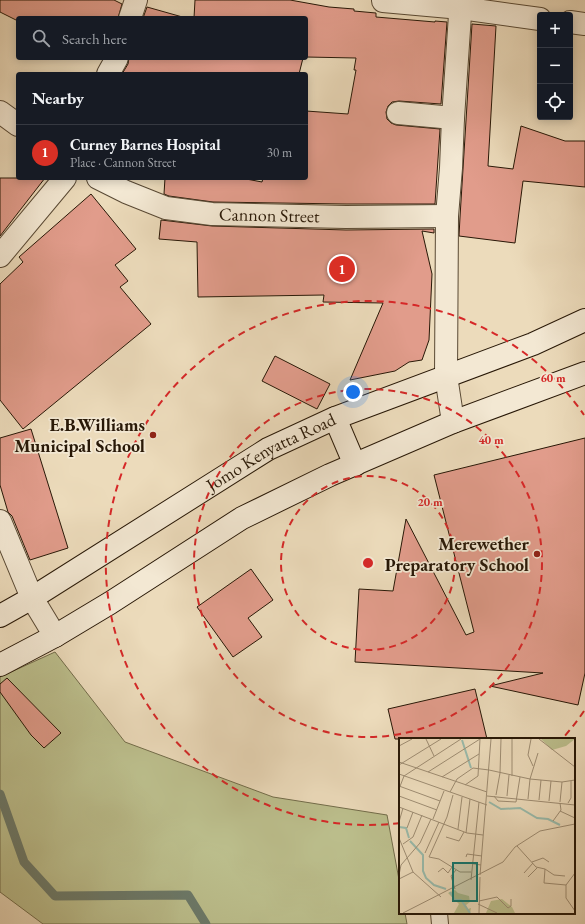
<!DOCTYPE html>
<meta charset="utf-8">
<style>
body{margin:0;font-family:"EB Garamond",serif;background:#20242c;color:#f1f3f6}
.controls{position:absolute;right:12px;top:12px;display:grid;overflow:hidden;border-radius:4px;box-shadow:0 2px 10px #0003}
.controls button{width:36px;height:36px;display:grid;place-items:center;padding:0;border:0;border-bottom:1px solid #363941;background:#171b24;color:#f1f3f6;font:20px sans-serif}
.you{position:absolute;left:353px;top:392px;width:14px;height:14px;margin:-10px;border:3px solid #fff;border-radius:50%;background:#1a73e8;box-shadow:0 0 0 6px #1a73e833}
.badge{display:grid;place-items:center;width:26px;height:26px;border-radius:50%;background:#d93025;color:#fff;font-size:13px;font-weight:700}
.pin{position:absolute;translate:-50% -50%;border:2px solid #fff;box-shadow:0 1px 4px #0006}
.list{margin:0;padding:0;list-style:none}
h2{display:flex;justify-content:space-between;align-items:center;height:52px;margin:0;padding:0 16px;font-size:17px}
h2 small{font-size:13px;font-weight:400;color:#9ea1a6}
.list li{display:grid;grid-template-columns:26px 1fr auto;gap:12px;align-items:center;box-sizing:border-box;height:56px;padding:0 16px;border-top:1px solid #363941}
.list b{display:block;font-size:15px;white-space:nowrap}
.list p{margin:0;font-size:13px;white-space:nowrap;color:#9ea1a6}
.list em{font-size:13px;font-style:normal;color:#9ea1a6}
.icon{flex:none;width:22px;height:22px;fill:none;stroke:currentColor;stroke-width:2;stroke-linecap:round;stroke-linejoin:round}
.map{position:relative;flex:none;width:585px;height:924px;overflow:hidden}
.search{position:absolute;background:#171b24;box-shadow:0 2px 10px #0003;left:16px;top:16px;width:292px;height:44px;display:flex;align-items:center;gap:10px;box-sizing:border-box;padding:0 14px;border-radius:4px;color:#9ea1a6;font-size:15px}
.panel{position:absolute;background:#171b24;box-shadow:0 2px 10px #0003;left:16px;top:72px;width:292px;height:108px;border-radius:4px}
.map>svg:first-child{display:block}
</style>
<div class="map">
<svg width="585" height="924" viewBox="0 0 585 924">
<rect width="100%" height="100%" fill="#ecdbbb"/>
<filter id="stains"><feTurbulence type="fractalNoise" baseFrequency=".005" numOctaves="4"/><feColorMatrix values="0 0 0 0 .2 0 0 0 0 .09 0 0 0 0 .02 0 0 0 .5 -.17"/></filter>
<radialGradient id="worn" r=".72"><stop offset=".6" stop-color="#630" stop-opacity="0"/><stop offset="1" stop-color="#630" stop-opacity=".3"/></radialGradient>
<polygon fill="#bcbf8d" stroke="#726c4a" points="55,652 125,742 273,797 387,815 400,885 400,913 405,913 407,924 43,924 0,892 0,677"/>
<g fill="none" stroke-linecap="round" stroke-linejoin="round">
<polyline stroke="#6c7a6a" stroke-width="9" points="0,794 24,862 55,896 188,895 206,924"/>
</g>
<g fill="#e19c8b" stroke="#281807">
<polygon points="0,0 114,0 122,4 118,18 18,18 18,21 0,12"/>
<polygon points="195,0 290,0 329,7 354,9 354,11 376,13 376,17 435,22 435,21 447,22 441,104 399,101 392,102 388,106 386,112 387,119 391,123 396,125 440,129 435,204 346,204 213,202 169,196 164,194 165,178 241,178 262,182 263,178 306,178 306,111 348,114 356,70 354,70 356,58 306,57 306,18 194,18"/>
<polygon points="147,7 186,18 143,18"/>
<polygon points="472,24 496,26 488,166 513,169 521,126 565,141 585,141 585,187 523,181 515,243 459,236 460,217"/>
<polygon points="129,58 303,58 299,74 122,74 128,64"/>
<polygon points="0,178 45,178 0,236"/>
<polygon points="91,194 136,249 115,265 128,281 120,287 151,324 23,429 0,400 0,284 23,262 19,257"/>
<polygon points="161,220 212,226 346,230 434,229 434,233 422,231 432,274 429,340 422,360 409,362 395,371 350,380 383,303 323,302 324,295 198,297 197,242 159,239"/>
<polygon points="275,356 330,384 317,409 262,381"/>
<polygon points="31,429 68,548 30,560 12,516 8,512 0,485 0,438"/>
<polygon points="585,438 585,673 578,705 490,686 543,673 355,662 359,589 393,591 406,519 466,635 474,632 434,475"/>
<polygon points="251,569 273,600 248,618 262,637 233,657 197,607"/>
<polygon points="7,678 61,733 44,748 31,735 0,692 0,684"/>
<polygon points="475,689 487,739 395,739 388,709"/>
</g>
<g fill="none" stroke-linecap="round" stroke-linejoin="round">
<g stroke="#594934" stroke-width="18">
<polyline id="lane" points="439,913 440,924"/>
</g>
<g stroke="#594934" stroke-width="24">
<g id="street">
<polyline points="383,1 461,8 540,19"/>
<polyline points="130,18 136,0"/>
<polyline points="570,22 585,24"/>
<polyline points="108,74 117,58"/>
<polyline points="0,112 18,125"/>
<polyline points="398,113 453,118"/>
<path id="s1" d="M 98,178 L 126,192 L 166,208 L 212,214 L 346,217 L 447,216"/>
<polyline points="0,256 65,178"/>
<polyline points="453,422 446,376 447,216 451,168 453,118 461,0"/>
<polyline points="0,521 32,598 55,636"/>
</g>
</g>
<g stroke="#281807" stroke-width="24">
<g id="secondary">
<polyline points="335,418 355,465"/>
<path id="s2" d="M 0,616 L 32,598 L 268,449 L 335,418 L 533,344 L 585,320"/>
<polyline points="0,665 55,636 110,603 242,518 330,475 453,422 585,373"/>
</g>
</g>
<use href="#lane" stroke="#f3e8d3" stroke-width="16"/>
<use href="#street" stroke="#f3e8d3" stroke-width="22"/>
<use href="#secondary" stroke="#f3e8d3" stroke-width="22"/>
</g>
<g fill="none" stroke="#d62828" stroke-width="2" stroke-dasharray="7 5">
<circle cx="368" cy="563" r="87"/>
<circle cx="368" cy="563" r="174"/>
<path d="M584 711A262 262 0 0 1 563 738M400 823A262 262 0 1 1 584 415"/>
</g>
<g fill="#8f2418" stroke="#f3e8d3" stroke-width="1.5">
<circle cx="153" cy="435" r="4"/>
<circle cx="537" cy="554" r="4"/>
</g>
<g text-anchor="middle" stroke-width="3.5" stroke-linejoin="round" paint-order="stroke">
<g font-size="18" fill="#281807" stroke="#f3e8d3">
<text dy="6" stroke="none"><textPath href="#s1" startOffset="178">Cannon Street</textPath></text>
<text dy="6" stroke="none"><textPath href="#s2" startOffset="317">Jomo Kenyatta Road</textPath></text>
</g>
<g font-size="18" font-weight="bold" fill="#281807" stroke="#f3e8d3" text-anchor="end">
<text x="145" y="431">E.B.Williams<tspan x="145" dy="21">Municipal School</tspan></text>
<text x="529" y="550">Merewether<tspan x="529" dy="21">Preparatory School</tspan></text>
</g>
</g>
<g transform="translate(399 738)">
<rect width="176" height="176" fill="#ecdbbb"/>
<path d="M 142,1 L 176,1 L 167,8 L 153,12 ZM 56,152 L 59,155 L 70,158 L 71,164 L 67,167 L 69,171 L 72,170 L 71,175 L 55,175 L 60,166 L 49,155 ZM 103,161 L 113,169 L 116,175 L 87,175 L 92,163 Z" fill="#bcbf8d"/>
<path fill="none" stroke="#99bbac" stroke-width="2" d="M 63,2 L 72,30M 90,64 L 102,71 L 121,70 L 138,80 L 149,81 L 161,87M 0,89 L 7,90 L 10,100M 11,103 L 24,117 L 24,133 L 27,140 L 35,147 L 47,151M 51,154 L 56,162 L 62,162 L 71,175"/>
<path fill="none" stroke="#9e8d73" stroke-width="1" d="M 27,1 L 35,18M 132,1 L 129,17 L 134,28M 140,1 L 176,29M 0,8 L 13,1M 0,24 L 88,54M 0,27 L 42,1M 90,32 L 131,41 L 163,44 L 176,42M 29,34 L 81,1M 101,35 L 102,1M 0,36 L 88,67M 113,38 L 113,1M 43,39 L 80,16M 66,47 L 79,38 L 81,1M 0,48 L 41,63M 0,51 L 5,38 L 62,1M 51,54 L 58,41 L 74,30 L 90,32M 54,57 L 48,79 L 30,119 L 40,121 L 61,134 L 72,134M 97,57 L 101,35M 0,58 L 38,72M 88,58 L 176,67M 95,58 L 99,63 L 117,64 L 121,39M 108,58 L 110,37M 129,61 L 131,41 L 139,15M 140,62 L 142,42M 150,63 L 152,43M 161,64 L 163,44M 169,65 L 172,60 L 172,43M 0,69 L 68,95 L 84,97M 161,73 L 176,80M 34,81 L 45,53M 154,83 L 162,72 L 161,65M 0,84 L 4,70M 8,90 L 14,74M 59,91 L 63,59M 67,95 L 71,61M 47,99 L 60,103 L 65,94M 0,100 L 14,134 L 42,159M 4,106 L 14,99 L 23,77M 118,108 L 137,129 L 146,131 L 145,145 L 167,147M 26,115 L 40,84M 67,119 L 68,116 L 83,118M 133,124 L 144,120 L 150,124M 69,125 L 82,127M 146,131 L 155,137 L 166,138M 39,134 L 44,130 L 49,135 L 53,129M 125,135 L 134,125M 0,137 L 2,127 L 21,105 L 32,81M 81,137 L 92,1M 129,139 L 138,130M 0,141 L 14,134M 72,142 L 80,64M 167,147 L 167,160 L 176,173M 167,147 L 176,135M 56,151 L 52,138 L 57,132M 80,163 L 98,159 L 109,170 L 112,168 L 112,161M 79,166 L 98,175M 4,175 L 104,124 L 116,109 L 141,93 L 176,86M 80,175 L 81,139"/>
<path fill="#0f766e" fill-opacity="0.15" stroke="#0f766e" stroke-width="2" d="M 54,125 L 78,125 L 78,163 L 54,163 Z"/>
<rect width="176" height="176" fill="none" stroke="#281807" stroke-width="2"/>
</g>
<circle cx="368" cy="563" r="6" fill="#d62828" stroke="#f3e8d3" stroke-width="2"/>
<g font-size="12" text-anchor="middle" font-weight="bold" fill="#d62828" stroke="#f3e8d3" stroke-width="3.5" stroke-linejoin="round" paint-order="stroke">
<text x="553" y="382">60 m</text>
<text x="491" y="444">40 m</text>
<text x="430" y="506">20 m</text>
</g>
<rect width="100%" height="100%" filter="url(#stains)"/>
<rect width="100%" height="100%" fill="url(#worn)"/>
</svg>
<div class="controls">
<button>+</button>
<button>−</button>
<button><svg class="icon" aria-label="locate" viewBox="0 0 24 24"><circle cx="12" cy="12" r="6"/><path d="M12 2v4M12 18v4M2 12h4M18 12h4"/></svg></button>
</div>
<div class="you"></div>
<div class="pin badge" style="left:342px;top:269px">1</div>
<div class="search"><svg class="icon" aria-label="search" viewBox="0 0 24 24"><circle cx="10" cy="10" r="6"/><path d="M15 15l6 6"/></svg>Search here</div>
<section class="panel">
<h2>Nearby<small></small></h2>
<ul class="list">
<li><span class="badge">1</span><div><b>Curney Barnes Hospital</b><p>Place · Cannon Street</p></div><em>30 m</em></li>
</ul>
</section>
</div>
